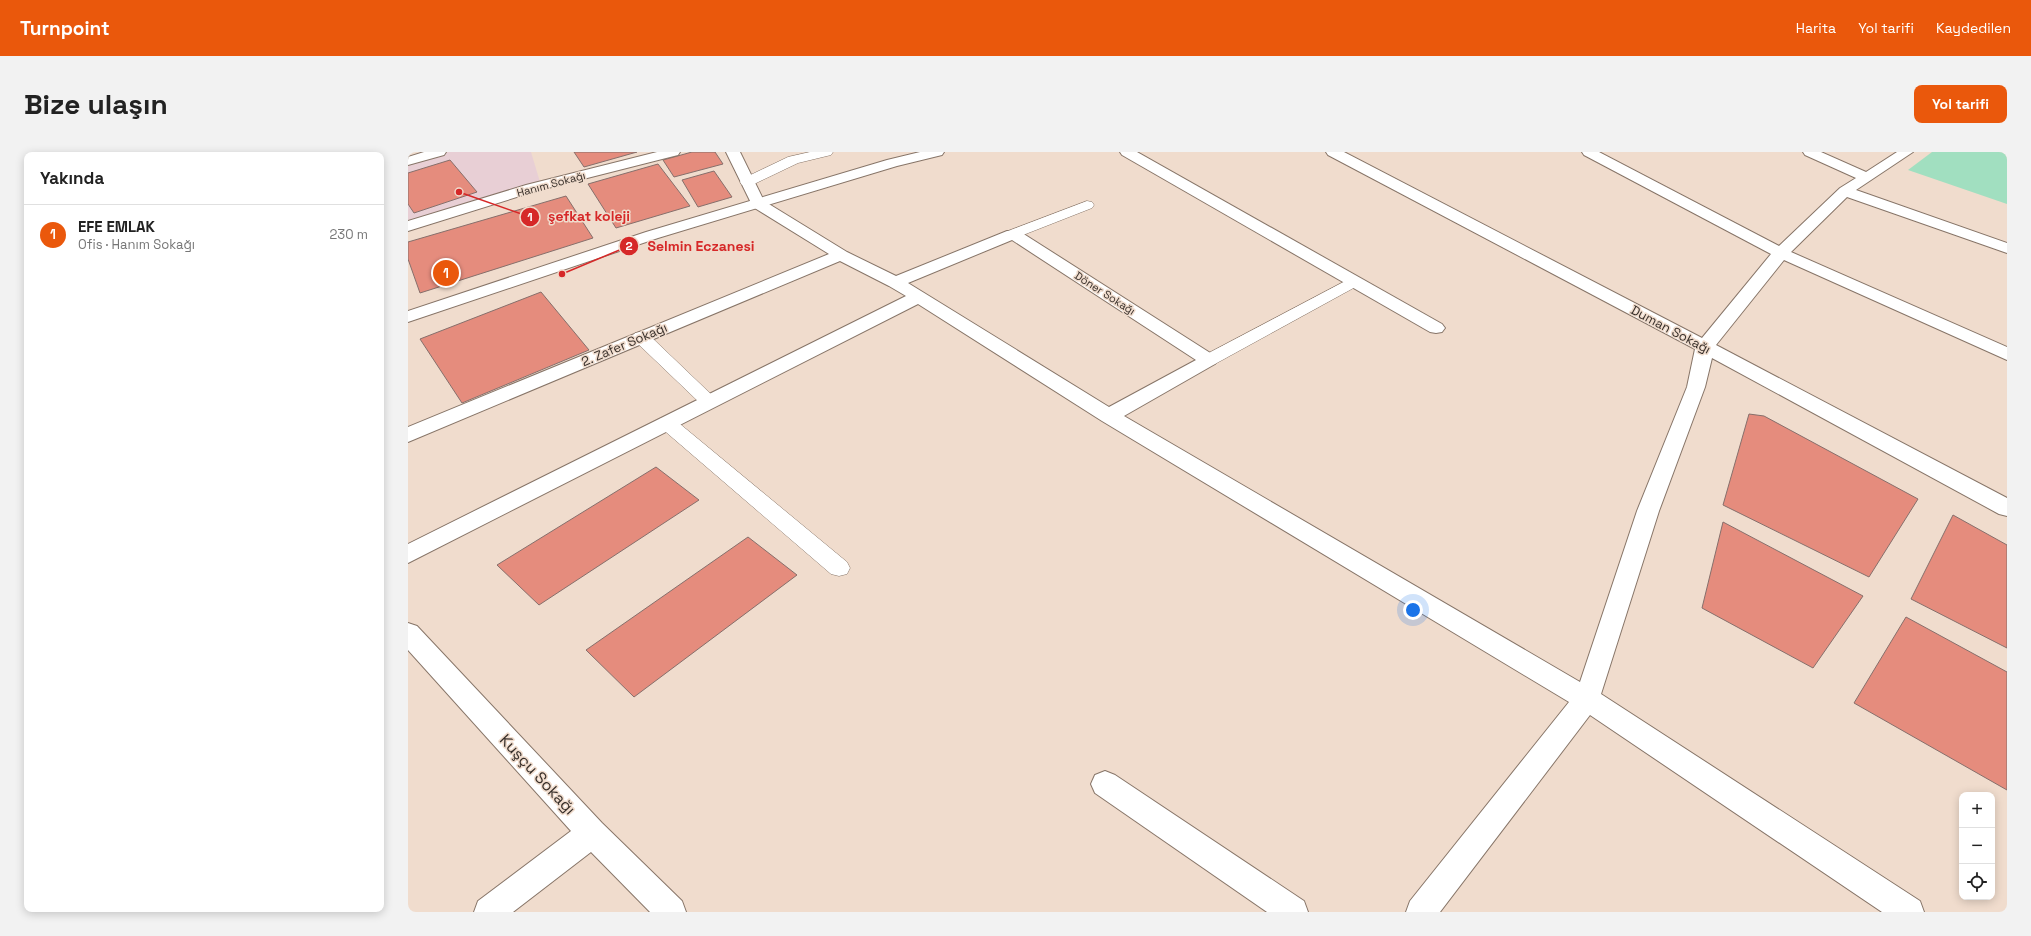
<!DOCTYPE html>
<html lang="tr">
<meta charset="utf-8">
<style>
body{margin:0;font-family:"Space Grotesk",sans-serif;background:#f2f2f2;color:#222}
.controls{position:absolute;right:12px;bottom:12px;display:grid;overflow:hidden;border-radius:8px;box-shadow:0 2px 10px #0003}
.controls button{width:36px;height:36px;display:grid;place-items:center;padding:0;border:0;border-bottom:1px solid #e0e0e0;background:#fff;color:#222;font:20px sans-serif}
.you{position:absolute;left:1005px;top:458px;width:14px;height:14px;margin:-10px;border:3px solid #fff;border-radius:50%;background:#1a73e8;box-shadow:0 0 0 6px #1a73e833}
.badge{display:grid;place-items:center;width:26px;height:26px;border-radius:50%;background:#ea580c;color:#fff;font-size:13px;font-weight:700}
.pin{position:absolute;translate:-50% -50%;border:2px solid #fff;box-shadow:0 1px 4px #0006}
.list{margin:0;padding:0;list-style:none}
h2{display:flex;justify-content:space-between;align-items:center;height:52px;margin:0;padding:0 16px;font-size:17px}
h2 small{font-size:13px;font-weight:400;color:#767676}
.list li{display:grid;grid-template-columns:26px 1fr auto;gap:12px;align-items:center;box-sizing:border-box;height:60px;padding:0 16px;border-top:1px solid #e0e0e0}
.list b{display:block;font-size:15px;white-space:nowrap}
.list p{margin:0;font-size:13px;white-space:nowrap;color:#767676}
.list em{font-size:13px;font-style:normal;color:#767676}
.icon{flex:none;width:22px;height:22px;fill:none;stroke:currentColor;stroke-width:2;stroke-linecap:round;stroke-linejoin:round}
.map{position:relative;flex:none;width:1599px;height:760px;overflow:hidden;border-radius:8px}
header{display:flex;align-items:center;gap:24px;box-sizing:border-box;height:56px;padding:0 20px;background:#ea580c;color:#fff}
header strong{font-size:19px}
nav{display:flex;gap:22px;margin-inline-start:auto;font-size:14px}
.intro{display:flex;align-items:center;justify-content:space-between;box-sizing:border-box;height:96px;padding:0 24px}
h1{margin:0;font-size:28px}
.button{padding:10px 18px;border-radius:8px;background:#ea580c;color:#fff;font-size:14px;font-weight:700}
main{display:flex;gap:24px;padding:0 24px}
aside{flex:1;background:#fff;border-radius:8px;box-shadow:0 2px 10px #0003}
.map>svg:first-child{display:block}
</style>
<header>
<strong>Turnpoint</strong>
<nav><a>Harita</a><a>Yol tarifi</a><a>Kaydedilen</a></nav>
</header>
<div class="intro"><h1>Bize ulaşın</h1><a class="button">Yol tarifi</a></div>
<main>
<aside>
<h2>Yakında<small></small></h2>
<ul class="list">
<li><span class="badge">1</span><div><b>EFE EMLAK</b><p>Ofis · Hanım Sokağı</p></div><em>230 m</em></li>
</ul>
</aside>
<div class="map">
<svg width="1599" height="760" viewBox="0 0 1599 760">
<rect width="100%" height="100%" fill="#f0dccd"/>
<polygon fill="#e8cfd5" points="40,0 123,0 132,30 0,71 0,11"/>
<polygon fill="#a1dfc0" points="1524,0 1599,0 1599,52 1500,18"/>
<g fill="#e58c7d" stroke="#866f6b">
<polygon points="166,0 229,0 176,15"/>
<polygon points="284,0 307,0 315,12 266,25 255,8"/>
<polygon points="42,8 69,40 6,61 0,52 0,21"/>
<polygon points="250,12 282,54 208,76 180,32"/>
<polygon points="306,19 324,45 290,55 274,28"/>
<polygon points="158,44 185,86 12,141 0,107 0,90"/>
<polygon points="133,140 181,198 54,251 12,187"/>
<polygon points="1341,262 1356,264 1510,347 1461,425 1315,353"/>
<polygon points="248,315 291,348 131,453 89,413"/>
<polygon points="1545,363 1599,393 1599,496 1503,447"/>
<polygon points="1315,370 1455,444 1405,516 1294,456"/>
<polygon points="340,385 389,423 226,545 178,498"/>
<polygon points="1498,465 1599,520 1599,638 1446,551"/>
</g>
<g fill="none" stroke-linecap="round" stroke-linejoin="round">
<g stroke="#877568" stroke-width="1">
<g id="lane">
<polygon points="402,0 425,0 423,3 390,11 344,33 334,33 332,30 334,27 380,5"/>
<polygon points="679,49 684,50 686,53 684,56 610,85 600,85 598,82 600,79"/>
<polygon points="945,125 951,127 953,130 951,133 807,212 801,213 795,212 792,208 795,204"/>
<polygon points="233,180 239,181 307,246 310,250 307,254 301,256 295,254 227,189 225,185 227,181"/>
<polygon points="259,265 266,267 439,410 442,416 439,422 431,424 423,422 252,275 250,271 252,267"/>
</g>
</g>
<g stroke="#877568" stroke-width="2">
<g id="street">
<polygon points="16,0 38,0 36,3 0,13 0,5"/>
<polygon points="249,0 272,0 270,3 128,39 0,79 0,69 118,33"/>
<path d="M 318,0 L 332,0 L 356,49 L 439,100 L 488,124 L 599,79 L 611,79 L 807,204 L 810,208 L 807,212 L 716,264 L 1172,530 L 1229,359 L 1279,235 L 1287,197 L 920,3 L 918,0 L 936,0 L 1294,186 L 1363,102 L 1176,3 L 1174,0 L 1191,0 L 1371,94 L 1432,36 L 1448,26 L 1397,3 L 1395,0 L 1413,0 L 1458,20 L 1489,0 L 1505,0 L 1448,38 L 1599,91 L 1599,101 L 1439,45 L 1383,100 L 1599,195 L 1599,208 L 1376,108 L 1308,193 L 1599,346 L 1599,364 L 1591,362 L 1304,206 L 1297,235 L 1251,359 L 1193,542 L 1512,749 L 1516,760 L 1474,760 L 1182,563 L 1032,760 L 998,760 L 1002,749 L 1161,550 L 694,269 L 510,152 L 0,411 L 0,392 L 498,144 L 481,134 L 432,109 L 0,290 L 0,275 L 421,102 L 345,55 ZM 604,88 L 788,208 L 701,255 L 500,131 Z"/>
<polygon points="712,0 729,0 1034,172 1037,176 1034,180 1028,181 1022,180 714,3"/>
<polygon points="0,471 9,474 194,671 274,749 278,760 242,760 183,700 105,760 66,760 70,749 163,679 0,498"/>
<polygon points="697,619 707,623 896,749 900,760 859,760 687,641 683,632 687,623"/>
</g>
</g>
<g stroke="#877568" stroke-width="2">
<polygon id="secondary" points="512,0 536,0 534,3 489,14 250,86 0,170 0,159 238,80 479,8"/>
</g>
<use href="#lane" fill="#fff" fill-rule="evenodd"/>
<use href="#street" fill="#fff" fill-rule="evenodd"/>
<use href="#secondary" fill="#fff" fill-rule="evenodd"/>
</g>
<g text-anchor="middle" stroke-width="3" stroke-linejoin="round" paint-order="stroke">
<g font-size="11" fill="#362e29" stroke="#f0dccd">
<text transform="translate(143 32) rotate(-15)" y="4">Hanım Sokağı</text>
<text transform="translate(697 141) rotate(33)" y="4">Döner Sokağı</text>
</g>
<g font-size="13" fill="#362e29" stroke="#f0dccd">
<text transform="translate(1263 177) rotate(28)" y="5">Duman Sokağı</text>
<text transform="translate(216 192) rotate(-23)" y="5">2. Zafer Sokağı</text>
</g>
<g font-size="16" fill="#362e29" stroke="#f0dccd">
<text transform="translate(130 622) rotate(47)" y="6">Kuşçu Sokağı</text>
</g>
</g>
<path fill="none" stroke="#d62828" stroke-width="1.5" d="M51 40L122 65M154 122L221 94"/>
<g fill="#d62828" stroke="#f0dccd" stroke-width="1.5">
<circle cx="51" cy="40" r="4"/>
<circle cx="154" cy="122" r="4"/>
<circle cx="122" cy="65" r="10"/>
<circle cx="221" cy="94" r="10"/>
</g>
<g font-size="12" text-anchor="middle" font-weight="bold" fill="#fff">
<text x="122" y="69">1</text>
<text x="221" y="98">2</text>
</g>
<g font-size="14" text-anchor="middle" font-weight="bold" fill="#d62828" stroke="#f0dccd" stroke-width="3" stroke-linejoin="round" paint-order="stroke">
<text x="181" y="69">şefkat koleji</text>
<text x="293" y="99">Selmin Eczanesi</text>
</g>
</svg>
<div class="controls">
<button>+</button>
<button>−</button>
<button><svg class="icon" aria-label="locate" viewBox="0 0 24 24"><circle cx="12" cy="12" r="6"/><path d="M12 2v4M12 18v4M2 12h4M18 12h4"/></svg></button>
</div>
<div class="you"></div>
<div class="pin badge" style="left:38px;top:121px">1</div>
</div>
</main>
